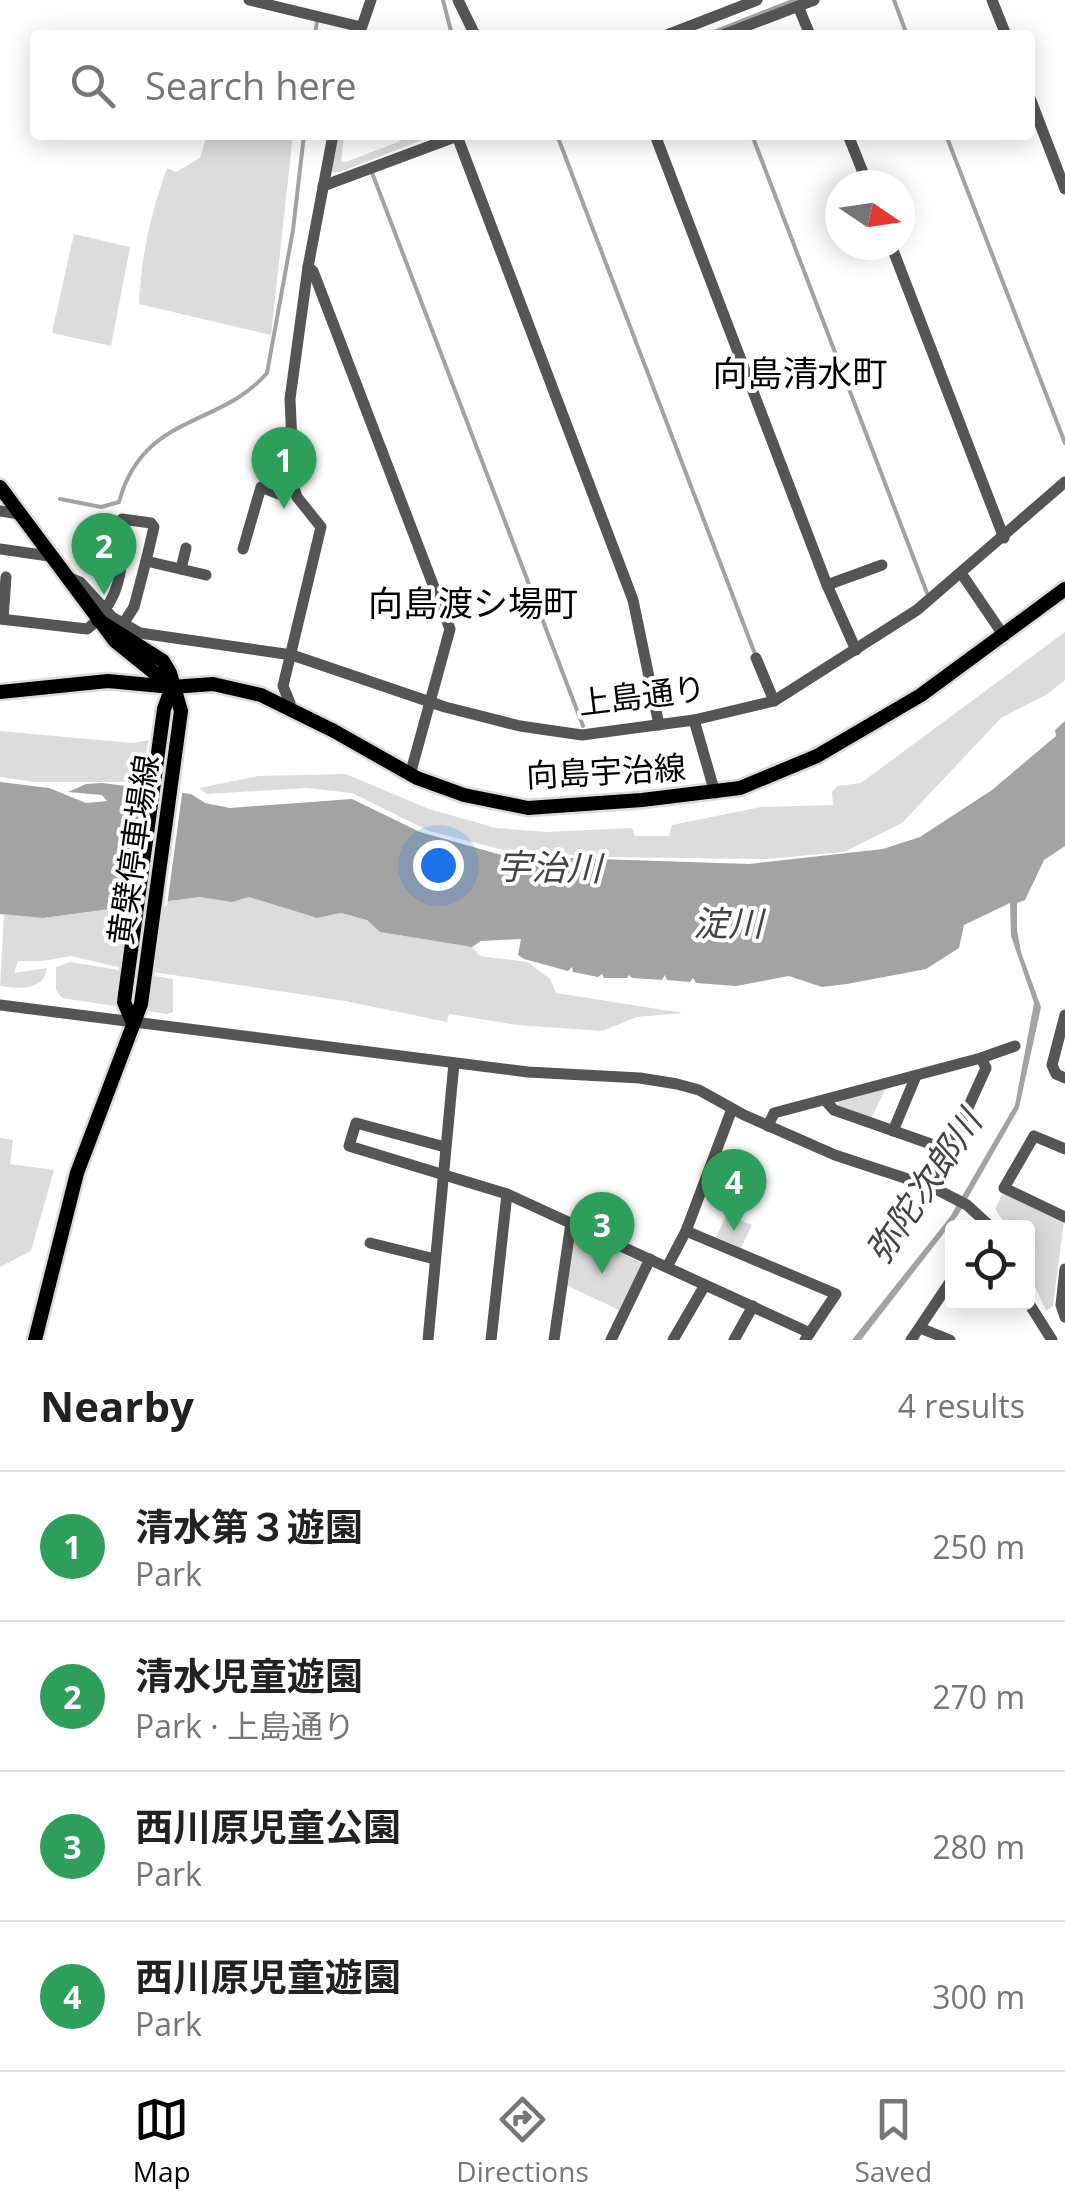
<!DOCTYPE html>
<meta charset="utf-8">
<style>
body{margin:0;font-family:"Open Sans","Noto Sans JP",sans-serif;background:#f6f6f6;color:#222}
.controls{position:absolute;right:30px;bottom:30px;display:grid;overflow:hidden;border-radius:10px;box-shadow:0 5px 25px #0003}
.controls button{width:90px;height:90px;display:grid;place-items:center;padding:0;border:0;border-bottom:2px solid #e0e0e0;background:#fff;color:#222;font:50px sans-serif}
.compass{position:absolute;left:825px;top:170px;width:90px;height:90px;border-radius:50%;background:#fff;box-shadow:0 5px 25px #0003;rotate:103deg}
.you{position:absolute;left:438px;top:865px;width:35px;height:35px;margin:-25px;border:8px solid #fff;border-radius:50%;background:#1a73e8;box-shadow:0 0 0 15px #1a73e833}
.badge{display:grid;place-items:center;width:65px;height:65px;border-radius:50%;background:#000;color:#fff;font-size:32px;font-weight:700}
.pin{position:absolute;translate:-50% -82px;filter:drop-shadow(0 2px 5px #0008)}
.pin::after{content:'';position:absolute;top:52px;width:35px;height:30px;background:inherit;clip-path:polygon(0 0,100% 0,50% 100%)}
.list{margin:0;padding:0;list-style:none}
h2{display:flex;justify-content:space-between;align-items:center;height:130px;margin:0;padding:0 40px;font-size:42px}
h2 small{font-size:32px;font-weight:400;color:#767676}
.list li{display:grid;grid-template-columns:65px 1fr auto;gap:30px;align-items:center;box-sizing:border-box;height:150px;padding:0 40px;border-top:2px solid #e0e0e0}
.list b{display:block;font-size:38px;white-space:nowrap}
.list p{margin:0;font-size:32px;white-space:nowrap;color:#767676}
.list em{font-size:32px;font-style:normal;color:#767676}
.icon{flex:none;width:55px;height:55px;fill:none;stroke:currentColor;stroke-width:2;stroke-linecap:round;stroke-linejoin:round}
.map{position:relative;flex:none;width:1065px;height:1340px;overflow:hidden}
.search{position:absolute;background:#fff;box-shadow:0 5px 25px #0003;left:30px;right:30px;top:30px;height:110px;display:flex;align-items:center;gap:25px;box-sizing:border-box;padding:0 35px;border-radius:10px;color:#767676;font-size:38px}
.sheet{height:730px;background:#fff}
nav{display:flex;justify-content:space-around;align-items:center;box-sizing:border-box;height:140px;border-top:2px solid #e0e0e0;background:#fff;font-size:28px;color:#767676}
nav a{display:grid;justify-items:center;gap:5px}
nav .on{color:#000}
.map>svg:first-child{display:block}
</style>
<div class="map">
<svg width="1065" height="1340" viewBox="0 0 1065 1340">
<rect width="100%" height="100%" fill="#fff"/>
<g fill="#dcdcdc">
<path d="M 207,135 L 293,135 L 271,335 L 139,304 C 141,255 151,213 167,168 L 176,172 L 200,158 Z"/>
<polygon points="338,135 344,135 341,162 346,162 416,135 435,135 340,172 330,172"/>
<polygon points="74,234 130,247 111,346 52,333"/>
<polygon points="1065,632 1065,680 1046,695 1001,718 902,823 844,852 766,859 606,857 508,851 429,831 352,793 307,788 207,794 199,788 258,776 346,774 429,809 496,828 546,832 632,828 635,836 669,836 672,825 761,807 833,805 832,792 837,786 861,783"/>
<polygon points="0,731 133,743 149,740 139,782 35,782 0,777"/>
<path d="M 199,897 L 232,902 L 249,897 L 317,918 L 341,913 L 367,920 L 380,932 L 472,947 L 480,956 L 527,962 L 550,979 L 556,993 L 683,1013 L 637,1017 L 602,1031 L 518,1025 L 449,1014 L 447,1022 L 345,1001 L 113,966 L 71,956 L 42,961 L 18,961 L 14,973 L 47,968 C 44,991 19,989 0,986 L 4,914 L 43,918 Z"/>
<polygon points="70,962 173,979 173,1012 167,1014 62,998 56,990 56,967"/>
<polygon points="886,1088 871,1119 837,1107 839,1099"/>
<polygon points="0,1138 13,1140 10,1164 54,1170 31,1251 0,1267"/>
<polygon points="1004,1191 1064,1221 1053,1306 1046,1311 1028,1271 1028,1228 1007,1227 995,1209"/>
<polygon points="727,1214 752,1225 741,1248 716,1237"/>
<polygon points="578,1233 642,1263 619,1310 566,1285 573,1236"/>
</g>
<polygon fill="#a3a3a3" points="1065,721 1065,846 1044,860 1025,900 1017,903 1017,930 1021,952 1041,1007 1019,1108 958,1215 861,1340 852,1340 950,1217 1015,1105 1034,1003 1011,936 1010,903 964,925 959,948 926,969 847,984 822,987 789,976 736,986 696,983 693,978 690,982 667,980 665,975 662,980 632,978 629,975 627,978 604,978 602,974 598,977 573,972 572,967 568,971 524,959 518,955 521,939 481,941 472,947 380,932 367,920 341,913 317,918 249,897 232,902 199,897 43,918 0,914 0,782 49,788 86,803 107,801 102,795 68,792 86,784 102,783 191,794 205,803 230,808 352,799 420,832 505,856 749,864 883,849 920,837 992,790 1056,736 1055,730"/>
<polygon fill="#fff" points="143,783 183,787 167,906 126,911"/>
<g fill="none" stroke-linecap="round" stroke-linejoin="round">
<g stroke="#a3a3a3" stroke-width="4">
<polyline points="443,0 452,35"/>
<polyline points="894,0 907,35"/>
<polyline points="315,35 317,21"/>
<polyline points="706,35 795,0"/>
<polyline points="557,135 755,654"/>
<polyline points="752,135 927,593"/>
<polyline points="946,135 1065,443"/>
<polyline points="371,170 583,726"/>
<path d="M 60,499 L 101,507 L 119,502 C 143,413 220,428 267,373 L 293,230 L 304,135"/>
</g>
<g stroke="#dbdbdb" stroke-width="19">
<g id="major">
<polyline points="0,487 115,641 172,687"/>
<polyline points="0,692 108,681 172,687 213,684 261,695 334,731 417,778 464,795 528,808 642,800 740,788 817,756 921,695 1065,589"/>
<polyline points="132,1021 124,1002 164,709 172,687"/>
<polyline points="35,1340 77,1173 141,1004 181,711 170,673 163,661 98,620"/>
</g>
</g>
<g stroke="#555" stroke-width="11">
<polyline points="249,0 361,27"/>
<polyline points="458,0 475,35"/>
<polyline points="992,0 1006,35"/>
<polyline points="798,6 810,35"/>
<polyline points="359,35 371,0"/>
<polyline points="667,35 757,0"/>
<polyline points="723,35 814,0"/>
<polyline points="1030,98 1065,189"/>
<polyline points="655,135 827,585 856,650"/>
<polyline points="848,135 868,185"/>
<polyline points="457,136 633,600 659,725"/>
<polyline points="323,186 460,135"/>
<polyline points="891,245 1004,538"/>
<polyline points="308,267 313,271 450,629 410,775"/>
<polyline points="0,511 19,514"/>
<polyline points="0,549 49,556"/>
<polyline points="243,549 261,487 279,494 294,488"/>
<polyline points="181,569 186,548"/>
<polyline points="961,573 1004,636"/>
<polyline points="68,577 80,582 112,617 140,633 292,655 445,707 520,726 582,735 694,720 774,701 917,610 1065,482"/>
<polyline points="827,585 882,565"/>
<path d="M 105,609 C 123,587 124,547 122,519 L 151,523 L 154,527 L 146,561"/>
<polyline points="0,619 87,629 98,620"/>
<polyline points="3,619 6,577"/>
<polyline points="123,624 134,607 146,561 206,575"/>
<polyline points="756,658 774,701"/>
<polyline points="288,708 290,703 283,686 321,527 297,497 294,488 290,399 308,267 333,135"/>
<polyline points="694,720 715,793"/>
<polyline points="0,1005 528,1072 640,1078 677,1084 699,1090 744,1115 835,1155 932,1187 967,1205 992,1228"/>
<polyline points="1065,1015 1052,1065 1056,1074 1065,1078"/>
<polyline points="981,1058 1015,1046"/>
<polyline points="825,1100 834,1110 948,1150"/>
<polyline points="768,1126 774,1113 981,1058 986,1068 932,1187"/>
<polyline points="893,1131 916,1076"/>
<polyline points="445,1147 356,1123 349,1146 507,1194 810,1333"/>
<polyline points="1065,1149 1034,1136 1004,1188 1065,1217"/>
<polyline points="686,1231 836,1294 805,1340"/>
<polyline points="370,1243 435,1259"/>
<polyline points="667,1267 686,1231 732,1109"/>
<polyline points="1065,1269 1061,1305 1065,1317"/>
<polyline points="1028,1302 1052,1340"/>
<polyline points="920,1328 950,1340"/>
<polyline points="428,1340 454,1063"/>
<polyline points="491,1340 507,1194"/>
<polyline points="554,1340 571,1223"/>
<polyline points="611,1340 650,1259"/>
<polyline points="673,1340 705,1285"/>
<polyline points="734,1340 753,1306"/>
<polyline points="911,1340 952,1279"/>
</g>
<use href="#major" stroke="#000" stroke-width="14"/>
</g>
<g text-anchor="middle" stroke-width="8" stroke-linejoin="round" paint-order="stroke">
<g font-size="32" fill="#000" stroke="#fff">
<text transform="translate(642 696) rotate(-7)" y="11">上島通り</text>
<text transform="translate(606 772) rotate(-3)" y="11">向島宇治線</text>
<text transform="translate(134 850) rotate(-82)" y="11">黄檗停車場線</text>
</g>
<g font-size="35" fill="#000" stroke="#fff">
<text x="800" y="386">向島清水町</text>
<text x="473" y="616">向島渡シ場町</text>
</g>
<g font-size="35" font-style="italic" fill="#444" stroke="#fff">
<text transform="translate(549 868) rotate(1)" y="12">宇治川</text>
<text x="728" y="936">淀川</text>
<text transform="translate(924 1187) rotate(-56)" y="12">弥陀次郎川</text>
</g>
</g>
</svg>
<div class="controls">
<button><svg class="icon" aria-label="locate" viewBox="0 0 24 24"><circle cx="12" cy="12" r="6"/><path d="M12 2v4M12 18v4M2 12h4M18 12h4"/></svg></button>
</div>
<svg class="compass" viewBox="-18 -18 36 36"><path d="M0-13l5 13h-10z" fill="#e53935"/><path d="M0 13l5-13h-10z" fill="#767676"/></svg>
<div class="you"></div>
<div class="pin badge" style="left:284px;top:509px;background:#2e9e5b">1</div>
<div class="pin badge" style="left:104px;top:595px;background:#2e9e5b">2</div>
<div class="pin badge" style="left:602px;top:1274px;background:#2e9e5b">3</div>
<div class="pin badge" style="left:734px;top:1231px;background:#2e9e5b">4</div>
<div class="search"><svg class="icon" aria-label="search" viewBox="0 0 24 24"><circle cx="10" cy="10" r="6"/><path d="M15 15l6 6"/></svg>Search here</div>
</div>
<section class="sheet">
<h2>Nearby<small>4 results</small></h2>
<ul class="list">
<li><span class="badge" style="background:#2e9e5b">1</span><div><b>清水第３遊園</b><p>Park</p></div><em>250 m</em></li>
<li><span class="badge" style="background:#2e9e5b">2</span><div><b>清水児童遊園</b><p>Park · 上島通り</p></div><em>270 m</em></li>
<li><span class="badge" style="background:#2e9e5b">3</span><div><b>西川原児童公園</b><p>Park</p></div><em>280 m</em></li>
<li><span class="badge" style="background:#2e9e5b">4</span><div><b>西川原児童遊園</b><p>Park</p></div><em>300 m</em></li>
</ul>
</section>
<nav>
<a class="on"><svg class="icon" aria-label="map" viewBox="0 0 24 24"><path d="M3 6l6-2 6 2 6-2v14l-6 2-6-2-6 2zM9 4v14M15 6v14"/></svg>Map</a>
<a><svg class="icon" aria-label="directions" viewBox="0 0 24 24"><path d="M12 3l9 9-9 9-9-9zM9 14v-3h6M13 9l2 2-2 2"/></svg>Directions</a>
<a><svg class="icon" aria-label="saved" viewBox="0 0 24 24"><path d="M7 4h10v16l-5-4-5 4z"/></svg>Saved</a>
</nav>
